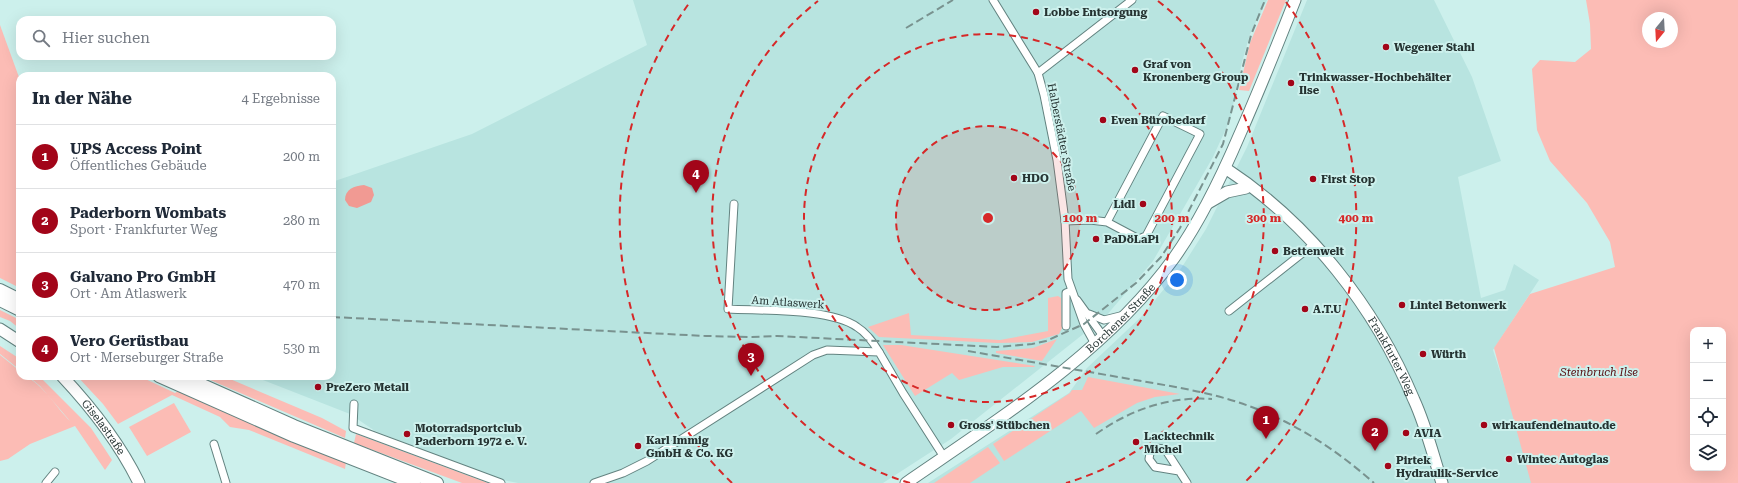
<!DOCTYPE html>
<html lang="de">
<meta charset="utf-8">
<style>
body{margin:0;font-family:"Roboto Serif",serif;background:#f6f6f7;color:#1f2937}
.controls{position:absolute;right:12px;bottom:12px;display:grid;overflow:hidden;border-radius:8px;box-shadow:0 4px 16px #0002}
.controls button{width:36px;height:36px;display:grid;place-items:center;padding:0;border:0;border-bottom:1px solid #e0e1e3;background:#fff;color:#1f2937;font:20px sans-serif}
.compass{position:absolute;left:1642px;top:12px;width:36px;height:36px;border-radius:50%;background:#fff;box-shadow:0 4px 16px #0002;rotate:198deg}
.you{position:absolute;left:1177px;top:280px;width:14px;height:14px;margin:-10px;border:3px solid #fff;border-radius:50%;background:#1a73e8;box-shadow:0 0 0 6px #1a73e833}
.badge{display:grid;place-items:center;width:26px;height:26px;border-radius:50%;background:#a20519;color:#fff;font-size:13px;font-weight:700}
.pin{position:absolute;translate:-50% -33px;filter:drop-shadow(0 1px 2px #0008)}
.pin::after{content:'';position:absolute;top:21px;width:14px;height:12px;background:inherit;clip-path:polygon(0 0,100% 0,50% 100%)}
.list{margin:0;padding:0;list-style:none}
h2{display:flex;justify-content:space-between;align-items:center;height:52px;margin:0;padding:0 16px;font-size:17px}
h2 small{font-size:13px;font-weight:400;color:#747a83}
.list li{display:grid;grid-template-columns:26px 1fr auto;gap:12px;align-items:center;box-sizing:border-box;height:64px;padding:0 16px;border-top:1px solid #e0e1e3}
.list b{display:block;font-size:15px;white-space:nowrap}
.list p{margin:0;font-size:13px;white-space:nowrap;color:#747a83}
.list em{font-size:13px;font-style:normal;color:#747a83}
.icon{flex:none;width:22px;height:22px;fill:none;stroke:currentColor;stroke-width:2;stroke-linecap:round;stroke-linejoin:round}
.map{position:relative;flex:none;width:1738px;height:483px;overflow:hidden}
.search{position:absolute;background:#fff;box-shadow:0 4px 16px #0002;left:16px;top:16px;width:320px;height:44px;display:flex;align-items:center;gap:10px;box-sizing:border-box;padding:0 14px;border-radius:12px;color:#747a83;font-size:15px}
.panel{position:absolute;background:#fff;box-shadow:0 4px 16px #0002;left:16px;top:72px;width:320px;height:308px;border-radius:12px}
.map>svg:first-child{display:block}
</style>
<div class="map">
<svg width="1738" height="483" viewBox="0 0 1738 483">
<rect width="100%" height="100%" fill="#ccf0ec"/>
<g fill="#b8e4e0">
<polygon points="633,0 1267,0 1250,34 1242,62 1230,120 1213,157 1153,261 1106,316 951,439 883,483 518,483 498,479 375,431 350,414 253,376 332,376 332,182 472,134 647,45"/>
<polygon points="1307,0 1434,0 1472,77 1501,161 1458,177 1481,298 1505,290 1514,264 1539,280 1493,350 1536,483 928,483 1069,393 1087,368 1142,316 1182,267 1206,229 1247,147"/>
</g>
<g fill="#fcbcb5" fill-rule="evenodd">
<polygon points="1268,0 1286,0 1249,91 1239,90 1250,43"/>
<path d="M 1586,0 L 1738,0 L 1738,483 L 1531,483 L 1494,348 L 1530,294 L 1615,267 L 1610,242 L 1587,203 L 1550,161 L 1537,130 L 1532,69 L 1540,60 L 1575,62 L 1591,49 L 1590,24 ZM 1648,18 L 1672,18 L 1672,42 L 1648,42 ZM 1693,330 L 1723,330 L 1723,468 L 1693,468 Z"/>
<polygon points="0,25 20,80 20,288 0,278"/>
<polygon points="1058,296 1061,298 1062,328 1059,334 1032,342 997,343 879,337 868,327 909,313 911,335 1000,340 1048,331 1048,298"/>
<polygon points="0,310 20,320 20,329 10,321 0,317"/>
<polygon points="1057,339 1042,361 996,353 996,351 1033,348"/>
<polygon points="883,345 901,345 1035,366 1034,367 1003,367 959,380 952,373 915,396"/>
<polygon points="0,346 20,359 20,370 0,354"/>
<path d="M 0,355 L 20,371 L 20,376 C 38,376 57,409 70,421 L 40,386 L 28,376 L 39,376 L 91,428 L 112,460 L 105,470 L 75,426 L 30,444 L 8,459 L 0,461 Z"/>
<polygon points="77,376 139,376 175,393 178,391 346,462 345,469 249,430 230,427 220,417 172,395 118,424 103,404"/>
<polygon points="201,376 223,376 322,418 346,431 345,438"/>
<polygon points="1088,377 1180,394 1155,397 1137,403 1094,428 1081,411 1004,461 993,444 1070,393 1072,390 1082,390"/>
<polygon points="174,403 191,432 147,456 129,427"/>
<polygon points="356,434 488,483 489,483 462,483 354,443"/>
<polygon points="988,447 1000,463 970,483 934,483"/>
</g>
<path fill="#f19a93" d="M 364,185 L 372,188 L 374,195 L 371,202 L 357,208 L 349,206 L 345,200 C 345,189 354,186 364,185 Z"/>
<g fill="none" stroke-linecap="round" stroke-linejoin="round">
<g stroke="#638380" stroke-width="9">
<g id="minor">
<polyline points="993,0 1038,73 1044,95 1057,160 1065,221 1068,279 1084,324 1095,344"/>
<polyline points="1038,73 1132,0"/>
<path d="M 734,204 L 728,309 C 763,311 830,308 857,327 C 867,333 873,342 879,352"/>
<polyline points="1065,221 1090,220 1107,222 1139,239 1146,236 1200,134 1163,116 1107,222"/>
<polyline points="1077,300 1103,336"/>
<polyline points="1229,311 1314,244"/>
<polyline points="1089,314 1104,320 1124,315"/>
<polyline points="1066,326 1066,293 1071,291"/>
<polyline points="354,404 353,428 501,483"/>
<polyline points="214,444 226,483"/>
<polyline points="1179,471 1155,467 1149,459 1150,453 1156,448 1165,449 1187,483"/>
<polyline points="46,483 55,472"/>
<polyline points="594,483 623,473 647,461 813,355 827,350 879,352 903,393 944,457"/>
</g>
</g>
<g stroke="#638380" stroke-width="13">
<g id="secondary">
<path id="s1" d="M 1225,168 C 1309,223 1375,307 1414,400 C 1426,426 1433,455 1442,483"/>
<polyline points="1208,203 1227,192 1246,188"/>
<polyline points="0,329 20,342"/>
<path id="s2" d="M 62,376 C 92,408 120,444 139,483"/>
<path id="s3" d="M 906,483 C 999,419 1107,351 1174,258 C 1201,220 1221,178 1239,136 C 1259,91 1277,46 1295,0"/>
</g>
</g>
<g stroke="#638380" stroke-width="14">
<g id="trunk">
<polyline points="0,290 20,300"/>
<polyline points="0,300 20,310"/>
<polyline points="159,376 294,436 414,483"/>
<polyline points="182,376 294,426 437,483"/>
</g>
</g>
<use href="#minor" stroke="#fff" stroke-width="7"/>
<use href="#secondary" stroke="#fff" stroke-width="11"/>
<use href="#trunk" stroke="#fff" stroke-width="12"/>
<g stroke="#79928f" stroke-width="2" stroke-dasharray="8 4" stroke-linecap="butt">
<polyline points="906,28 953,0"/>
<polyline points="332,317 706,336 752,337 777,336 997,347 1032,344 1046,341 1084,324 1136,283 1161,257 1180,228 1223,144 1251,35 1265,0"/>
<path d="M 968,351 C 1020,360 1072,369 1124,378 C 1169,386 1214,392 1257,409 C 1300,426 1339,452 1374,483"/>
<path d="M 1096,434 C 1130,410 1169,396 1212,399"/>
</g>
</g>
<circle cx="988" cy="218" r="92" fill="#d62828" fill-opacity=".12"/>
<g fill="none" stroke="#d62828" stroke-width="2" stroke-dasharray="7 5">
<circle cx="988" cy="218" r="92"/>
<circle cx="988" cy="218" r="184"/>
<path d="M910 483A276 276 0 0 1 818 1M1158 1A276 276 0 0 1 1066 483"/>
<path d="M732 483A368 368 0 0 1 690 2M1286 2A368 368 0 0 1 1244 483"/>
</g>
<g fill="#a20519" stroke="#ccf0ec" stroke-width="1.5">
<circle cx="1036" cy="12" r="4"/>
<circle cx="1386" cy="47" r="4"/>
<circle cx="1135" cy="70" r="4"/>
<circle cx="1291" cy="83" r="4"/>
<circle cx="1103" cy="120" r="4"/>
<circle cx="1014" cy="178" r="4"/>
<circle cx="1313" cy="179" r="4"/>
<circle cx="1143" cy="204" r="4"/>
<circle cx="1096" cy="239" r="4"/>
<circle cx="1275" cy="251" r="4"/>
<circle cx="1402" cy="305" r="4"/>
<circle cx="1305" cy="309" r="4"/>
<circle cx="1423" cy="354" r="4"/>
<circle cx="318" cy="387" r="4"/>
<circle cx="951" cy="425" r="4"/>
<circle cx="1484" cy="425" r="4"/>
<circle cx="1406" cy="433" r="4"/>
<circle cx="407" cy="434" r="4"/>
<circle cx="1136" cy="442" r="4"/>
<circle cx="638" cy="446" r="4"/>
<circle cx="1509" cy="459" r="4"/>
<circle cx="1388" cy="466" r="4"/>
</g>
<g text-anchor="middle" stroke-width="4" stroke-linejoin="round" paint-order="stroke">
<g font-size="11" font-weight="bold" fill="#253332" stroke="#ccf0ec" text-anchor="start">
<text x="1044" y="16">Lobbe Entsorgung</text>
<text x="1394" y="51">Wegener Stahl</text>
<text x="1143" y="68">Graf von<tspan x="1143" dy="13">Kronenberg Group</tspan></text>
<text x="1299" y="81">Trinkwasser-Hochbehälter<tspan x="1299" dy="13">Ilse</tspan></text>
<text x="1111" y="124">Even Bürobedarf</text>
<text x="1022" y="182">HDO</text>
<text x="1321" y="183">First Stop</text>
<text x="1135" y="208" text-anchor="end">Lidl</text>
<text x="1104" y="243">PaDöLaPi</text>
<text x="1283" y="255">Bettenwelt</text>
<text x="1410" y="309">Lintel Betonwerk</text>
<text x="1313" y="313">A.T.U</text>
<text x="1431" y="358">Würth</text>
<text x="326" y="391">PreZero Metall</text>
<text x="959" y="429">Gross' Stübchen</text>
<text x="1492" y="429">wirkaufendeinauto.de</text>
<text x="415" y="432">Motorradsportclub<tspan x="415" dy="13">Paderborn 1972 e. V.</tspan></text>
<text x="1414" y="437">AVIA</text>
<text x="1144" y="440">Lacktechnik<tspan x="1144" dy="13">Michel</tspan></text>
<text x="646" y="444">Karl Immig<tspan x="646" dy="13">GmbH &amp; Co. KG</tspan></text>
<text x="1517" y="463">Wintec Autoglas</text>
<text x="1396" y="464">Pirtek<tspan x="1396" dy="13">Hydraulik-Service</tspan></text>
</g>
<g font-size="11" fill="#253332" stroke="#ccf0ec">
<text transform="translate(1062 137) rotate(79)" y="4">Halberstädter Straße</text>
<text transform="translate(788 302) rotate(4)" y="4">Am Atlaswerk</text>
<text dy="4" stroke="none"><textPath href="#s3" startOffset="271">Borchener Straße</textPath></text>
<text dy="4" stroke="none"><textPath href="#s1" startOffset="254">Frankfurter Weg</textPath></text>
<text dy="4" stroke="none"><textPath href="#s2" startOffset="66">Giselastraße</textPath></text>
</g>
<g font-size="11" font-style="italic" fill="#570a0e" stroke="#ccf0ec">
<text x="1599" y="376">Steinbruch Ilse</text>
</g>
</g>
<circle cx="988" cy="218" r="6" fill="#d62828" stroke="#ccf0ec" stroke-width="2"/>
<g font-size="12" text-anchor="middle" font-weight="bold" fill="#d62828" stroke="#ccf0ec" stroke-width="4" stroke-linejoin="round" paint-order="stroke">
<text x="1080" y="222">100 m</text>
<text x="1172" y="222">200 m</text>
<text x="1264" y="222">300 m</text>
<text x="1356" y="222">400 m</text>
</g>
</svg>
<div class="controls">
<button>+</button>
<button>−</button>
<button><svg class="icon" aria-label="locate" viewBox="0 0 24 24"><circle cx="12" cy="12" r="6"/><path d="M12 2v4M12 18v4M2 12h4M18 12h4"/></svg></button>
<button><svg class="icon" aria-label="layers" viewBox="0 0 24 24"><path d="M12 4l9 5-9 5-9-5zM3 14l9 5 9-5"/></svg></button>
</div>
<svg class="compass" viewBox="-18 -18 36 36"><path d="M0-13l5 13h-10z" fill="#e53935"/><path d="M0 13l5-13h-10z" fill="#747a83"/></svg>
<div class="you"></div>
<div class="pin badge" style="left:1266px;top:439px">1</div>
<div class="pin badge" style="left:1375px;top:451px">2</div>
<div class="pin badge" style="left:751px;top:376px">3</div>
<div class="pin badge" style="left:696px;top:193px">4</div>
<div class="search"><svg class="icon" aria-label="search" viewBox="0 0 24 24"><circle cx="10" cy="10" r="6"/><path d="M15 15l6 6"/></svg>Hier suchen</div>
<section class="panel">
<h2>In der Nähe<small>4 Ergebnisse</small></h2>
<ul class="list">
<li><span class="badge">1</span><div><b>UPS Access Point</b><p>Öffentliches Gebäude</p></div><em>200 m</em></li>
<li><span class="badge">2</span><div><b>Paderborn Wombats</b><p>Sport · Frankfurter Weg</p></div><em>280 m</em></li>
<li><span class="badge">3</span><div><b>Galvano Pro GmbH</b><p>Ort · Am Atlaswerk</p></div><em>470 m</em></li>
<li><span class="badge">4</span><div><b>Vero Gerüstbau</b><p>Ort · Merseburger Straße</p></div><em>530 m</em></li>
</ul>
</section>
</div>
